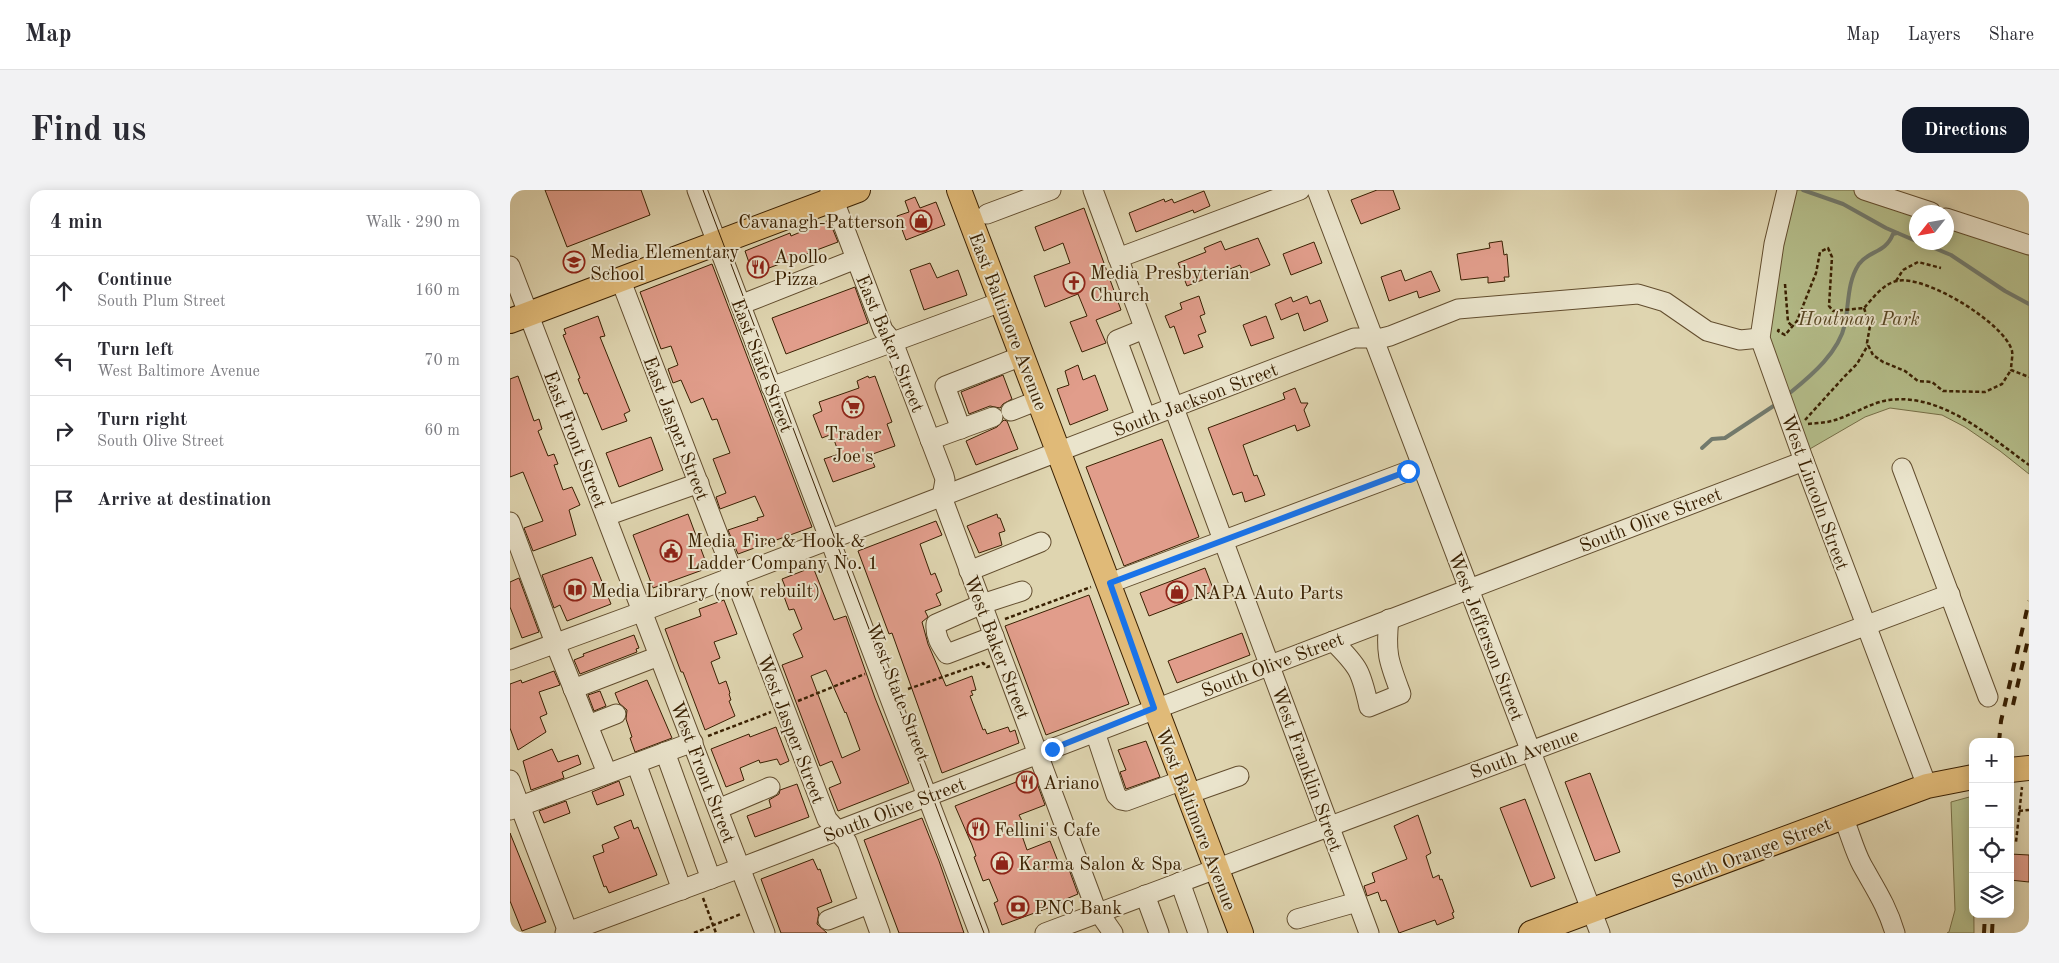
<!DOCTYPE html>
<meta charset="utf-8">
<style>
body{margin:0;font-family:"Old Standard TT",serif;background:#f2f2f3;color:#2b2b33}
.controls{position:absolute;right:15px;bottom:15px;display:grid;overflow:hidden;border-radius:10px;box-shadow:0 2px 12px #0003}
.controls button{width:45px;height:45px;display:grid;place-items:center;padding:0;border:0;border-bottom:1px solid #e1e1e2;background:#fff;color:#2b2b33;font:25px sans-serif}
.compass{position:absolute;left:1399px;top:15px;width:45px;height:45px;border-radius:50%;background:#fff;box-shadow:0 2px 12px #0003;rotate:239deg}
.stop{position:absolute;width:15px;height:15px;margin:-11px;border:4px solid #1a73e8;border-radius:50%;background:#fff}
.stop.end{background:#1a73e8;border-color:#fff;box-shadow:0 1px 5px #0008}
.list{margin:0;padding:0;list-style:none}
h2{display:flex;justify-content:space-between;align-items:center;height:65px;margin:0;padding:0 20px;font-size:21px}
h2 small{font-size:16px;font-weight:400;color:#7c7c81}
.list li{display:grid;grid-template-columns:32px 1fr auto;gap:15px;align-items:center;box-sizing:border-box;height:70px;padding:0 20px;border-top:1px solid #e1e1e2}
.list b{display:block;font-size:19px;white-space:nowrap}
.list p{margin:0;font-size:16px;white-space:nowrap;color:#7c7c81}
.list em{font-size:16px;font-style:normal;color:#7c7c81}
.icon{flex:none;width:28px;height:28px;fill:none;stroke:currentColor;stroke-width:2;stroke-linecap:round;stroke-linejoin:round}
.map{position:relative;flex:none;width:1519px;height:743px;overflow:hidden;border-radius:15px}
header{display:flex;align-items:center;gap:30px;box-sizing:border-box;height:70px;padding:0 25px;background:#fff;border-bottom:1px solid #e1e1e2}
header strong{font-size:24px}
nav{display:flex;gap:28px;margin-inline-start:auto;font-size:18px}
.intro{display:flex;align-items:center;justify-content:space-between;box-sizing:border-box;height:120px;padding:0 30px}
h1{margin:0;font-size:35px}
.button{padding:12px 22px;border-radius:15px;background:#111827;color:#fff;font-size:18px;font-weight:700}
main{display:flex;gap:30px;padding:0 30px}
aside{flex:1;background:#fff;border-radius:15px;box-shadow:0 2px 12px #0003}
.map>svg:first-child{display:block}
</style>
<header>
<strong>Map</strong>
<nav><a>Map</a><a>Layers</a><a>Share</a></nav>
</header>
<div class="intro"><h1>Find us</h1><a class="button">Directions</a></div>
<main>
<aside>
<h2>4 min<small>Walk · 290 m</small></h2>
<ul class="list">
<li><svg class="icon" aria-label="ahead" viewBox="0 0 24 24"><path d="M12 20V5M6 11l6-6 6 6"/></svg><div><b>Continue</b><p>South Plum Street</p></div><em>160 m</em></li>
<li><svg class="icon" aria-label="left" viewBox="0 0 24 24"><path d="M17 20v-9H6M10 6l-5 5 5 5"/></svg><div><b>Turn left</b><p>West Baltimore Avenue</p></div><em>70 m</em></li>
<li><svg class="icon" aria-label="right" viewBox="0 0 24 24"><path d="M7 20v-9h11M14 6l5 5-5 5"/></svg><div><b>Turn right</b><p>South Olive Street</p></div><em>60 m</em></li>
<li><svg class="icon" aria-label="arrive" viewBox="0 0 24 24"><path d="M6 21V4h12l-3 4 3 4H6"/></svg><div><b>Arrive at destination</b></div></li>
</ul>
</aside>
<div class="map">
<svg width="1519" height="743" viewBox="0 0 1519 743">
<rect width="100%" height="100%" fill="#dfd5b0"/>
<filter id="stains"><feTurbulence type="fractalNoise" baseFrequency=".004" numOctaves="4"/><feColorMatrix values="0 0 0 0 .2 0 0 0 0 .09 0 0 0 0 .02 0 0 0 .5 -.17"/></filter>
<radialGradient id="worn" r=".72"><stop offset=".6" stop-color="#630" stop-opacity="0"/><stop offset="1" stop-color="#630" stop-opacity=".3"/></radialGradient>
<g fill="#b4bd8a" stroke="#766e46">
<polygon points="1277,0 1354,0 1406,22 1406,52 1436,52 1437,28 1519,55 1519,284 1490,261 1455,237 1432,225 1380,218 1355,227 1298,260 1250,148"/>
<polygon points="1463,606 1464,743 1437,743 1439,742 1445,720 1441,612"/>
</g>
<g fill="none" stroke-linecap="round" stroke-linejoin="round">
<g stroke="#727a6d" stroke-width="4">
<polyline points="1293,0 1333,14 1376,38 1406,51"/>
<polyline points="1410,52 1441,65 1495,101 1519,114"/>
<path d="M 1281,202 C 1302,185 1329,162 1335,134 C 1339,114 1337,92 1349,74 C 1359,60 1375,64 1383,44 L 1387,43"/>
<polyline points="1192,258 1202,249 1215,248 1265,215"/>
</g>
</g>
<g fill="#e19d8b" stroke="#392002" fill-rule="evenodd">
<polygon points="35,0 131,0 140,25 57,57"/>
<polygon points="867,0 883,0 890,19 851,34 841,10"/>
<polygon points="694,1 700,16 684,23 683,20 626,42 619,23 654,9 655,12 662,9 664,13"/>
<polygon points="405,7 410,18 426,12 435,35 396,50 387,26 399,22 395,11"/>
<polygon points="574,18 611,120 586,130 596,153 572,162 560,132 577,126 568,104 535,117 524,86 560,73 553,53 534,61 525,37"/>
<polygon points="319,30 328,52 243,84 235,61 280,43 281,46"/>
<polygon points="748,48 760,75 735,85 730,75 677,96 668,73 696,62 694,58 711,51 715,60"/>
<polygon points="992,51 994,65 997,64 999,87 994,87 995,91 978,93 978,87 951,90 947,64 980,58 979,53"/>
<polygon points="804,52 812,73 781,85 773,64"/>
<polygon points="420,73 427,88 448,80 457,105 414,120 400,80"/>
<polygon points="202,74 302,337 228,364 218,340 248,330 247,328 254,326 245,306 210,319 206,307 216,303 203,269 220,263 211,240 207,229 202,230 193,208 181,213 171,190 163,193 158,179 168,175 161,156 151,159 130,102"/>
<polygon points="891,80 895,91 921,81 930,101 909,108 907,101 879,111 871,87"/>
<polygon points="345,97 358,133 276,164 262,128"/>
<polygon points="689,106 695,124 690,126 696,142 688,145 693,157 674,164 664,136 660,138 655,126 672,119 670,113"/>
<polygon points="797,106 800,114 810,110 818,131 794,141 788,123 771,130 765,114 781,107 783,112"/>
<polygon points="88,126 95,146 90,147 120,221 114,224 117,231 92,240 77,203 74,204 68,189 70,188 53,145 56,144 54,139"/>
<polygon points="756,126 764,148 741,156 733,135"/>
<polygon points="568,175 573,190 585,185 598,220 560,235 547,199 559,195 555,181"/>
<polygon points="493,185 502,209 493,214 490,218 480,216 459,224 451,202"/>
<polygon points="8,186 24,231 29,229 32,239 28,241 38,266 44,264 48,274 44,275 53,300 62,297 70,315 59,320 66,345 23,361 14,338 33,331 13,282 0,287 0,189"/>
<polygon points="358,186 359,188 365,186 382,232 377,234 385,256 360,265 365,277 323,292 314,269 329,264 322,244 312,248 303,225 312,221 309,212 349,198 347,191"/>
<polygon points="785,198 791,213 798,213 794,220 800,236 787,241 785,235 733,255 744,286 747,285 755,305 735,312 732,302 723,305 698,238 775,209 773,203"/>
<polygon points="494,230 497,231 508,259 466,275 456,251 487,237"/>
<polygon points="141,247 153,280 109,297 96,263"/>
<polygon points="652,249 689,347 614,376 576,277"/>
<polygon points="178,324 198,378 143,398 123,345"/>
<polygon points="487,324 488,328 490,328 495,341 489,343 492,355 469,363 457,336"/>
<polygon points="426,331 432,345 410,354 421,385 425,383 432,401 426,404 431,415 415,421 418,427 412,432 418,454 436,496 462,486 466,500 461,501 463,505 460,506 473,540 475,539 477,544 498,537 500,542 505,540 509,553 432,583 382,443 379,444 348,361"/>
<polygon points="82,367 101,414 57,431 50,415 44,418 32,385"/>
<path d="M 303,377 L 324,430 L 336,426 L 365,508 L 399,593 L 328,621 L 319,598 L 331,593 L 322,571 L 310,576 L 272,475 L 293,467 L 283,444 L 292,439 L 284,419 L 279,420 L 272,401 L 276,399 L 272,389 ZM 316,480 L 335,523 L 336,522 L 350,560 L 332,568 L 301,486 Z"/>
<polygon points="695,378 704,401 639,426 630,403"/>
<polygon points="9,388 29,442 12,448 0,417 0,392"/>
<polygon points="579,405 619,514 536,545 495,436"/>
<polygon points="214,410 227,444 204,452 210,468 201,472 209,494 216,491 220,503 219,504 221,510 219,511 225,526 195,540 173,482 171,482 155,439 191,426 189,419"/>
<polygon points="732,443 740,465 667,493 658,471"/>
<polygon points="124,445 129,458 126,459 127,462 70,484 64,470 74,466 73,464"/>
<polygon points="44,481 50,495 29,502 37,524 30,527 36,542 8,560 0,538 0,494 11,490 12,493"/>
<polygon points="137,490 162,548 125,562 120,548 122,547 116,529 117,520 109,513 105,503"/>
<polygon points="90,501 96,516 84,521 78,505"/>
<polygon points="266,537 279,571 270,575 267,569 250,573 249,570 230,578 234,590 216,597 201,559 239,544 240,547"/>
<polygon points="636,551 650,587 616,599 610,582 616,580 608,560"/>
<polygon points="42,559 48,572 68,565 71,574 52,582 54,588 21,600 13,571"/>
<polygon points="1080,583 1110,662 1085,671 1055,592"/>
<polygon points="524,585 535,615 509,625 514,635 509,637 517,660 540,651 549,674 556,671 568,704 556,709 557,711 492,735 484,713 488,711 479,689 473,691 464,667 466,666 462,655 445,616"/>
<polygon points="109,591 114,605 87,615 82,602"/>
<polygon points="287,594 299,627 245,647 237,626 261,617 259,610 269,604 270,600"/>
<polygon points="1015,609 1045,688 1021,697 990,618"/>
<polygon points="56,611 60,623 34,633 29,621"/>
<polygon points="908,625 921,663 916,666 923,688 929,685 930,690 932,689 944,722 942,723 944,728 927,735 925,730 889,743 876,710 871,711 868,702 857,706 854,696 865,692 862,683 897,669 884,636"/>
<polygon points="412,628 429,671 454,743 389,743 354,650"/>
<polygon points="121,630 124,639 128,637 147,685 99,703 96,696 94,697 83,666 94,662 92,655 109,648 104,637"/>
<polygon points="0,643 36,732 12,741 0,711"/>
<polygon points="1500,664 1519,665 1519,692 1500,690"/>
<polygon points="303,669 308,680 310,679 322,712 307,718 309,723 307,734 317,743 271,743 251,689"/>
</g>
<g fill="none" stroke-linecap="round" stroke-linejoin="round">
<g stroke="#624d2e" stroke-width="21">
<g id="minor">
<polyline points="187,0 469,743"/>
<polyline points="320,0 373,140 383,152 434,286 435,290 432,307 585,717 603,743"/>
<polyline points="583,0 859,743"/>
<polyline points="807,0 1090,743"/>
<polyline points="1277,0 1264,54 1250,148 1294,271 1417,596"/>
<polyline points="1354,0 1421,22"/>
<polyline points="477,24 541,0"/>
<polyline points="1436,28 1519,55"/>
<polyline points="608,68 790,0"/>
<polyline points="0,76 255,743"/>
<polyline points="111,91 317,629 337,652 370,743"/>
<polyline points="240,111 346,69"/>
<polyline points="634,139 607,150 636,228"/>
<polyline points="261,197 491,112"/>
<polyline points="501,221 529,210"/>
<polyline points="451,239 435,196 512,166"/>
<polyline points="420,250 483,227"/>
<polyline points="1392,278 1478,507"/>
<polyline points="96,326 189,293"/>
<polyline points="0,332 45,453 97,583"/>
<polyline points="459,381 531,352"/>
<polyline points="600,393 912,276"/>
<path d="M 484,446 L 437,464 C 430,454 425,446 426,434 L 472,414 L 512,401"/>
<path d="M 823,451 C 849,477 851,481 859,517 L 891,504 C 879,472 875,464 879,429"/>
<polyline points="0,470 131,422 844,148 872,148 880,146 948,119 1128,104 1155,112 1197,141 1230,150 1250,148"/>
<polyline points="63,499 149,466"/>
<polyline points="78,535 106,524"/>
<polyline points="585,542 606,605 611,610 616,611 673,590"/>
<polyline points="155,562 201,689"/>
<polyline points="126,573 172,700"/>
<polyline points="0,590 58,742"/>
<polyline points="678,604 729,586"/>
<polyline points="208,619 260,597"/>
<polyline points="0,620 183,552"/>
<path d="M 1333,627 C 1340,643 1344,660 1352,675 C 1366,700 1377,716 1385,743"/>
<polyline points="670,692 688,743"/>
<polyline points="635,705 649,743"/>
<polyline points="787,729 847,712"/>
<polyline points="318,730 359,714"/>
<polyline points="55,743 230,678 1294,271"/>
<polyline points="535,743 1440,404"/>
</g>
</g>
<g stroke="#392002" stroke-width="26">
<g id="major">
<polyline points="449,0 731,743"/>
<polyline points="0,131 348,0"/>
<polyline points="1500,580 1519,578"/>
<polyline points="1021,743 1417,596 1463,587"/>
</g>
</g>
<g stroke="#392002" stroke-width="2.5" stroke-dasharray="4 2.5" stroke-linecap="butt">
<polyline points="1386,91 1393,80 1408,72 1431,78"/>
<polyline points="1275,94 1278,132 1282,136"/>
<polyline points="1354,118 1360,136 1357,153 1363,165 1373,172 1395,181 1408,191 1422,192 1433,201 1475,202 1492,194 1501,180"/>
<path d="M 1269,139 L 1268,141 L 1275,145 L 1287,131 L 1306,83 L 1310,62 L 1318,58 L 1322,67 L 1319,116 L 1323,121 L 1354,118 C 1362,109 1374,93 1387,91 C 1414,84 1495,133 1502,161 C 1503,166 1501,174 1501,180 L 1519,187"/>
<polyline points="1295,230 1334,187 1347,174 1358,155"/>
<path d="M 1298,234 C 1307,233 1316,233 1325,230 C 1342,225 1362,212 1379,210 C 1432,203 1479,246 1519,275"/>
<polyline points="495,429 581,397"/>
<polyline points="398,499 473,473 477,477 480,476"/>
<polyline points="288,511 355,484"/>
<polyline points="198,546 261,522"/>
<polyline points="1509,621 1519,620"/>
<polyline points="1500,651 1506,652 1512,597"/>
<polyline points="193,708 206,743"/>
<polyline points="1475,724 1488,725"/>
<polyline points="184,743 231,724"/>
</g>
<use href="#minor" stroke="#eae4cc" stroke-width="19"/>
<use href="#major" stroke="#e0ba78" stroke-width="24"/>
<polyline stroke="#392002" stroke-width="1" points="193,0 474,743"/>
<g stroke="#392002" stroke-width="4" stroke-dasharray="9 9" stroke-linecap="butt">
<polyline points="1503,515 1519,445"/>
<polyline points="1489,552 1491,531 1519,411"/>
<polyline points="1474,743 1475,724"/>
<polyline points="1482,743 1483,724"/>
</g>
</g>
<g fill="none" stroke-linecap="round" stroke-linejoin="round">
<polyline stroke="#1a73e8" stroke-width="6" points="542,559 644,518 600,393 898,281"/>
</g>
<defs>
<g id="shop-ring" transform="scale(1.125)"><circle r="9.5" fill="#eae4cc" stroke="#8f2418" stroke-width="1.5"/><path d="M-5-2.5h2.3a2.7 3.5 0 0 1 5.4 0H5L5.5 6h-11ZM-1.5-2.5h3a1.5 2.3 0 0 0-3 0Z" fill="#8f2418"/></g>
<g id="school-ring" transform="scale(1.125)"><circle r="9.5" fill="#eae4cc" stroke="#8f2418" stroke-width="1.5"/><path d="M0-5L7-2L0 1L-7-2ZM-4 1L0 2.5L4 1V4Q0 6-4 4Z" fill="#8f2418"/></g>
<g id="restaurant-ring" transform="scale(1.125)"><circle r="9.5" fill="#eae4cc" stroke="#8f2418" stroke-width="1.5"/><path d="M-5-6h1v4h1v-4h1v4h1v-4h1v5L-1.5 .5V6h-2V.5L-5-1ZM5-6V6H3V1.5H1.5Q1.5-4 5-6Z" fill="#8f2418"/></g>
<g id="church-ring" transform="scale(1.125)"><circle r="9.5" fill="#eae4cc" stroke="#8f2418" stroke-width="1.5"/><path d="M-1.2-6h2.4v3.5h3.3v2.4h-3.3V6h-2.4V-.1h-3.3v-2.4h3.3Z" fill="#8f2418"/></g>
<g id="supermarket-ring" transform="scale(1.125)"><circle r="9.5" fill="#eae4cc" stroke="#8f2418" stroke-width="1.5"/><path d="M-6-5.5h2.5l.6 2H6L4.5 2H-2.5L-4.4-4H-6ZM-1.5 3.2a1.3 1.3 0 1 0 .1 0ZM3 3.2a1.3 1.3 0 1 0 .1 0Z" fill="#8f2418"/></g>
<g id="civic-ring" transform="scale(1.125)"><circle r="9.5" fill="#eae4cc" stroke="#8f2418" stroke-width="1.5"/><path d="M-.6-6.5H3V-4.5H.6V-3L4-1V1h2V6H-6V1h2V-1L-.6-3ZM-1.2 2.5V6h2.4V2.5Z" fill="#8f2418"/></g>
<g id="library-ring" transform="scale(1.125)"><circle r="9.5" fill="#eae4cc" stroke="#8f2418" stroke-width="1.5"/><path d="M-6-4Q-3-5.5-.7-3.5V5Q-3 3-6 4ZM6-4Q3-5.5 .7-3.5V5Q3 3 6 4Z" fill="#8f2418"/></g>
<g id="bank-ring" transform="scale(1.125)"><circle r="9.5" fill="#eae4cc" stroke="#8f2418" stroke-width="1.5"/><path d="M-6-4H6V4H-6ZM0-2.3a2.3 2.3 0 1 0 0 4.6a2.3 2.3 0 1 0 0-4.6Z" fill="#8f2418"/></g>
</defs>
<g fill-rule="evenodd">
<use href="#shop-ring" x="411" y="31"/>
<use href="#school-ring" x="64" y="72"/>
<use href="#restaurant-ring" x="248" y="77"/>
<use href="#church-ring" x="564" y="93"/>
<use href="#supermarket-ring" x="343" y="217"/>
<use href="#civic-ring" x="161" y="361"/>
<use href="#library-ring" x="65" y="400"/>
<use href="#shop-ring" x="667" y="402"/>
<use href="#restaurant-ring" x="517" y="592"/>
<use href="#restaurant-ring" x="468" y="639"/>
<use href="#shop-ring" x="492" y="673"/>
<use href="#bank-ring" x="508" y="717"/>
</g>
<g text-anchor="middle" stroke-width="4" stroke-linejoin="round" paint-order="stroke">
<g font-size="19" fill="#392002" stroke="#eae4cc" text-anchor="start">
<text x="395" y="38" text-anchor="end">Cavanagh-Patterson</text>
<text x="80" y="68">Media Elementary<tspan x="80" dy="22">School</tspan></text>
<text x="264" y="73">Apollo<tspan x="264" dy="22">Pizza</tspan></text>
<text x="580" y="89">Media Presbyterian<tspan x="580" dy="22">Church</tspan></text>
<text x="343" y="250" text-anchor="middle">Trader<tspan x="343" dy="22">Joe's</tspan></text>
<text x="177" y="357">Media Fire &amp; Hook &amp;<tspan x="177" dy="22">Ladder Company No. 1</tspan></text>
<text x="81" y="407">Media Library (now rebuilt)</text>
<text x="683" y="409">NAPA Auto Parts</text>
<text x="533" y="599">Ariano</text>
<text x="484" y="646">Fellini's Cafe</text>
<text x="508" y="680">Karma Salon &amp; Spa</text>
<text x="524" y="724">PNC Bank</text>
</g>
<g font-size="19" font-style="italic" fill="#584724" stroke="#eae4cc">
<text x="1349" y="135">Houtman Park</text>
</g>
<g font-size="19" fill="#392002" stroke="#eae4cc">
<text transform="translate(499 131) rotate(69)" y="7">East Baltimore Avenue</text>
<text transform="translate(381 153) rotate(67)" y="7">East Baker Street</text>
<text transform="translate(253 175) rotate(69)" y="7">East State Street</text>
<text transform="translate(685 209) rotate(-21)" y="7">South Jackson Street</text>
<text transform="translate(167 238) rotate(69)" y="7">East Jasper Street</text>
<text transform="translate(66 249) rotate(69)" y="7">East Front Street</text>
<text transform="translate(1306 302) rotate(70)" y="7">West Lincoln Street</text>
<text transform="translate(1140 329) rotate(-21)" y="7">South Olive Street</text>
<text transform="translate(977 446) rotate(69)" y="7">West Jefferson Street</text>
<text transform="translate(488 457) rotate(69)" y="7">West Baker Street</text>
<text transform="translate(762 474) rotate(-21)" y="7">South Olive Street</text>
<text transform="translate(389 502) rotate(69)" y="7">West State Street</text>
<text transform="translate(282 539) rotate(69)" y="7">West Jasper Street</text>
<text transform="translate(1014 563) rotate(-20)" y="7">South Avenue</text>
<text transform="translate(798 579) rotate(70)" y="7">West Franklin Street</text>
<text transform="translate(194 582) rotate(69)" y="7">West Front Street</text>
<text transform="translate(384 619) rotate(-21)" y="7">South Olive Street</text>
<text transform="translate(687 629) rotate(69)" y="7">West Baltimore Avenue</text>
<text transform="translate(1241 662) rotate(-21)" y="7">South Orange Street</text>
</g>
</g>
<rect width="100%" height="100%" filter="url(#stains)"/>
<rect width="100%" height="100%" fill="url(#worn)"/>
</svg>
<div class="controls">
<button>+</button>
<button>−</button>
<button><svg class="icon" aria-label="locate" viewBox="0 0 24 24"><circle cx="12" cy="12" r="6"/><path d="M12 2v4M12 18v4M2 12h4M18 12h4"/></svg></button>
<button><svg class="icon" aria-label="layers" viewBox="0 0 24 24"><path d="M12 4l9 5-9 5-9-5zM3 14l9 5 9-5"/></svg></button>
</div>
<svg class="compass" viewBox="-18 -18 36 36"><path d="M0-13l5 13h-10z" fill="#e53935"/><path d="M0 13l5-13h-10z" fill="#7c7c81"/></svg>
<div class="stop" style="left:898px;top:281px"></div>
<div class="stop end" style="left:542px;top:559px"></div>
</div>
</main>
